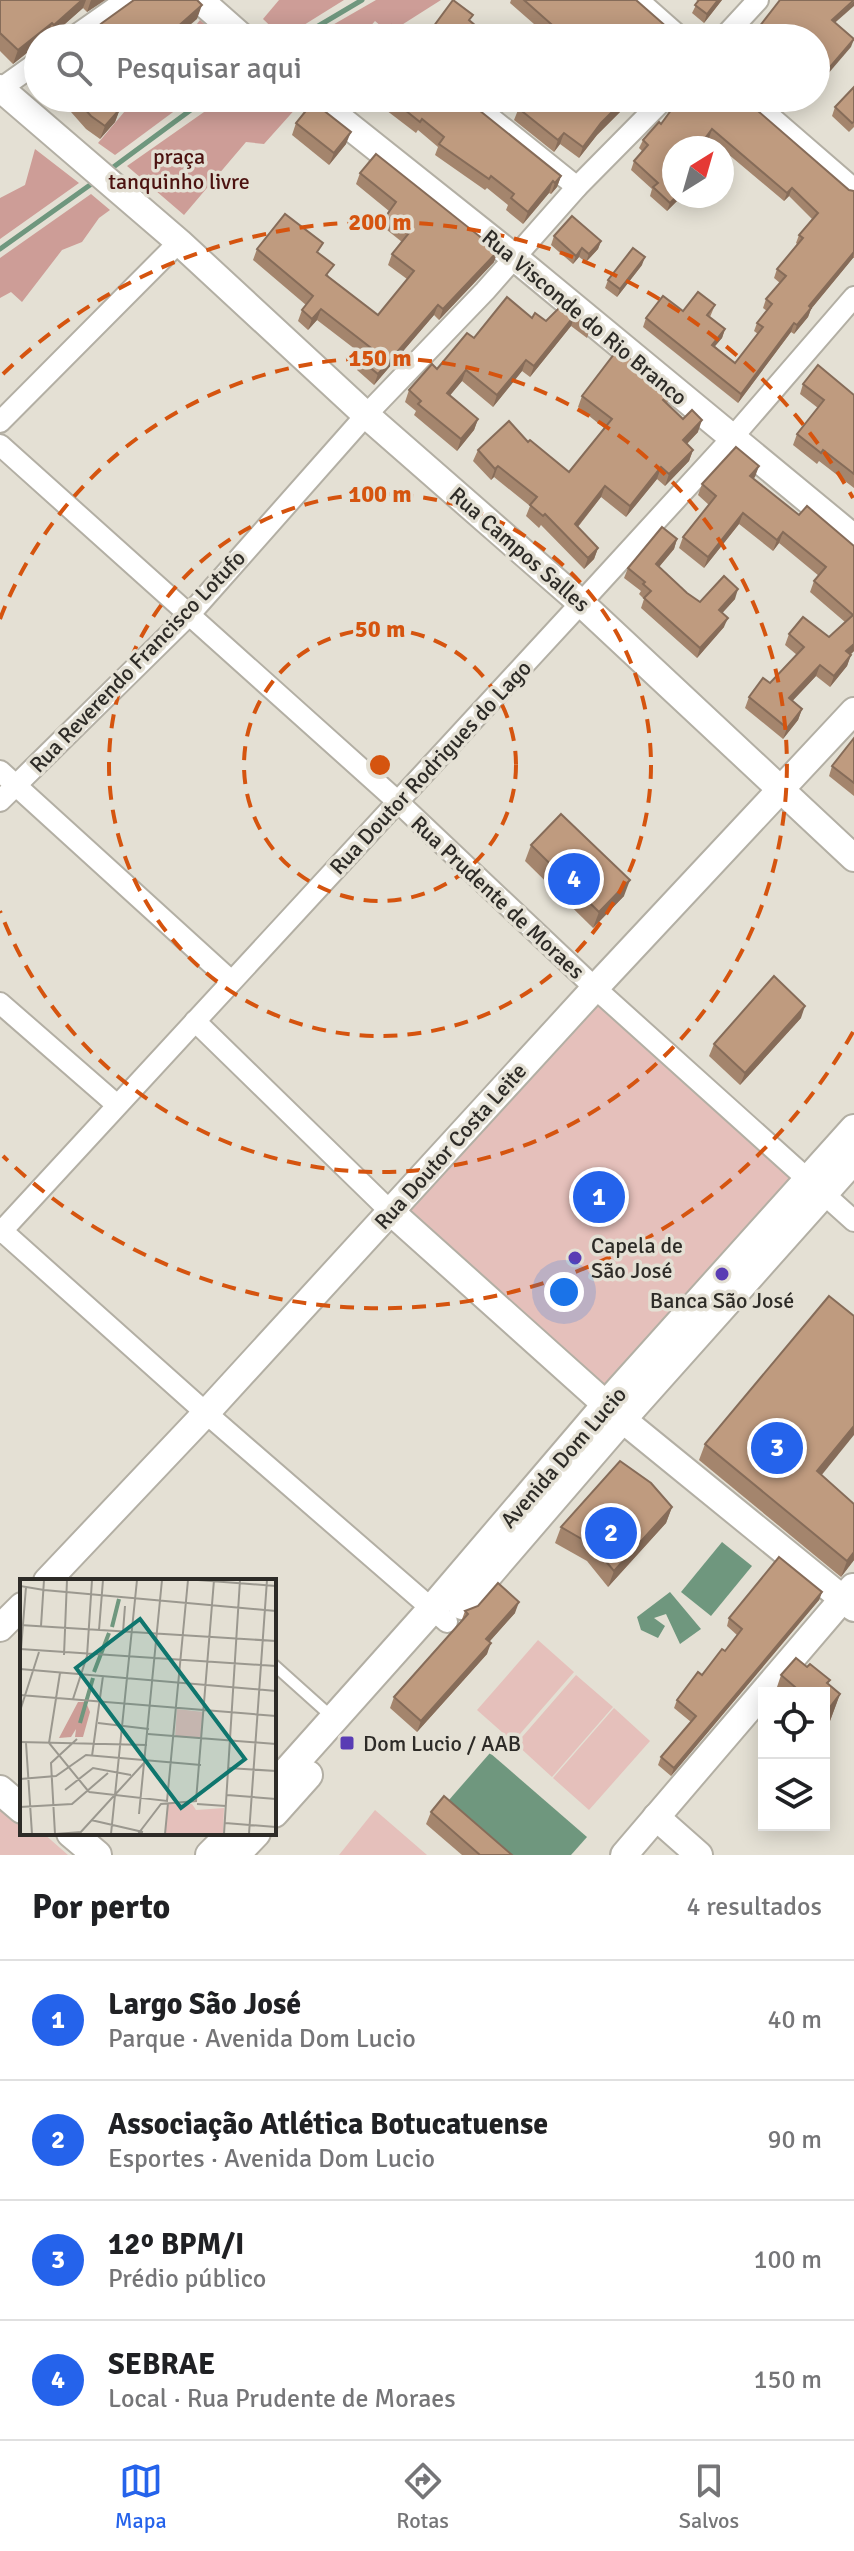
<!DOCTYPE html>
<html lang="pt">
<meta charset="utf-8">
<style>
body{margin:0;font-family:Signika,sans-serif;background:#f6f6f6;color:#202124}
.controls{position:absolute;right:24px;bottom:24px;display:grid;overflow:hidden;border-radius:0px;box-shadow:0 4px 20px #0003}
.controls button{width:72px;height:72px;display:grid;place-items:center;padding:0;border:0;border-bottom:2px solid #e0e0e0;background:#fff;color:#202124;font:40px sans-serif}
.compass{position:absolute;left:662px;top:136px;width:72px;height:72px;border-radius:50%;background:#fff;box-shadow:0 4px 20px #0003;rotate:37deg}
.you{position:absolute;left:564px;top:1292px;width:28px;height:28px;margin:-20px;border:6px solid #fff;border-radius:50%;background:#1a73e8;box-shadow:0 0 0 12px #1a73e833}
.badge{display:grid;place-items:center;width:52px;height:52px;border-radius:50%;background:#2563eb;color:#fff;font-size:26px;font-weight:700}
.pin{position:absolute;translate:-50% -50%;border:4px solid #fff;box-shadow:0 2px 8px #0006}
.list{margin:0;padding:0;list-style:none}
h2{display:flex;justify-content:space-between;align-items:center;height:104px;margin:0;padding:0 32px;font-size:34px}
h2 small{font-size:26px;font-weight:400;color:#757577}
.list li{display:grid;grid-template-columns:52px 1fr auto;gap:24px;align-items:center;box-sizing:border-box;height:120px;padding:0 32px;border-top:2px solid #e0e0e0}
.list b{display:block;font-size:30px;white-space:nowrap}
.list p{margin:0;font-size:26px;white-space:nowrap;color:#757577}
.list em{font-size:26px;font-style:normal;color:#757577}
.icon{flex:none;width:44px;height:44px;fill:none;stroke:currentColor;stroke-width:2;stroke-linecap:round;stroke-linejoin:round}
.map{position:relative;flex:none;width:854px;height:1855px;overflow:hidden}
.search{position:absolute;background:#fff;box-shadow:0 4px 20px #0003;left:24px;right:24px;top:24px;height:88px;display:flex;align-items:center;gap:20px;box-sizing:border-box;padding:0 28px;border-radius:44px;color:#757577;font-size:30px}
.sheet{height:584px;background:#fff}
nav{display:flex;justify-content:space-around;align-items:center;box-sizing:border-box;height:112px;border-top:2px solid #e0e0e0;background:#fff;font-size:22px;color:#757577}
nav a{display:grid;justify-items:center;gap:4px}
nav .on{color:#2563eb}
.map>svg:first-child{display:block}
</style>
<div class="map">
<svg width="854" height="1855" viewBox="0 0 854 1855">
<rect width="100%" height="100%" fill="#e4e0d4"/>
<g fill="#e5c0bb">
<polygon points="592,994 797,1182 608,1394 402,1213"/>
<polygon points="538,1640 574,1672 513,1742 477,1710"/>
<polygon points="576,1675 613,1707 552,1777 516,1744"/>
<polygon points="614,1708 650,1741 589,1810 553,1778"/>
<polygon points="0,1795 22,1814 22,1833 43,1833 68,1855 0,1855"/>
<polygon points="375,1810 427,1855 339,1855"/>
</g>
<g fill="#cd9d97">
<polygon points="279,0 344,0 283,38 263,19"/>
<polygon points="376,0 441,0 389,33 375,21 360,38 310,38"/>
<polygon points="200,20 221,38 186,38"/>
<polygon points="136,98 192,98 115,155 98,143"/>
<polygon points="224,98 289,98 298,106 264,144 246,142 184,215 127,166"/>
<polygon points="35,149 79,183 0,239 0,198 25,185"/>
<polygon points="91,194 110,210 99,218 82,242 62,250 22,302 11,292 0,298 0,258"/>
</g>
<g fill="#6f977e">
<polygon points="722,1542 752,1566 711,1616 681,1592"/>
<polygon points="670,1592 701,1629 680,1644 666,1614 654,1618 665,1626 658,1638 641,1630 637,1617"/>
<polygon points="490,1753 587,1837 571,1855 496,1855 442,1808"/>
</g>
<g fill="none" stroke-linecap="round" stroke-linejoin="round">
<g stroke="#6f977e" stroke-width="5">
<polyline points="298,38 362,0"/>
<polyline points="108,171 207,98"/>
<polyline points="0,249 97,180"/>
</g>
<g stroke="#b3afa4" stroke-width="14">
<polyline id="service" points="274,1665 332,1717"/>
</g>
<g stroke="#b3afa4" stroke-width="24">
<g id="minor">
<polyline points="638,0 681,38"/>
<polyline points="72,38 126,0"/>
<polyline points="723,38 758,0"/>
<polyline points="0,89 38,62"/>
<polyline points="466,98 577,187"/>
<polyline points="749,98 854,189"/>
<polyline points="0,422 179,242"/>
<polyline points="0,445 397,801 595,988 854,1221"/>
<polyline points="0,771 231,981"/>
<polyline points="0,801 190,614 366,415 485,291 577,187 665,98"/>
<polyline points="0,1003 117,1105"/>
<polyline points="195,1021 390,1211"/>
<polyline points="0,1229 206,1413 447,1622"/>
<polyline points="0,1233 581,603 732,438 854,297"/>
</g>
</g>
<g stroke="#b3afa4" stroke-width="30">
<g id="tertiary">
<polyline points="200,0 243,38"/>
<polyline points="0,88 179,242 366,415 581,603 854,858"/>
<polyline points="314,98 515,258 854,538"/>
<polyline points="390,1211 622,1419 854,1608"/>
<polyline points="47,1581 206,1413 595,988 854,711"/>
<polyline points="0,1628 22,1606"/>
<polyline points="656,1817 699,1855"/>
<polyline points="624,1855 853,1587"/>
</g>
</g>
<g stroke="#b3afa4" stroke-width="32">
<g id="secondary">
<polyline points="462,1605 622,1419 854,1159"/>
<polyline points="274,1786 432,1609 607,1404 854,1129"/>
<polyline points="0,1790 22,1809"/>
<polyline points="274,1813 308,1775"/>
<polyline points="71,1833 97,1855"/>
<polyline points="210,1855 232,1833"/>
<polyline points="235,1855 256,1833"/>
</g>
</g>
<use href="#service" stroke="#fff" stroke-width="10"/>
<use href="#minor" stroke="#fff" stroke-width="20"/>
<use href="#tertiary" stroke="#fff" stroke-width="26"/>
<use href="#secondary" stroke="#fff" stroke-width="28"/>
</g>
<g fill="#a4856d">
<polygon points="0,0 105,0 87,12 83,8 49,38 47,36 38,38 38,44 13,64 0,51"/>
<polygon points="511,0 636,0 677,36 682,38 550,38 510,3"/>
<polygon points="696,0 722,0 704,23 692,13 698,1"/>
<polygon points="38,80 38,93 35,90"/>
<polygon points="854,87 854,127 849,132 832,116 835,107"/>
<polygon points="44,98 127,98 120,108 115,122 100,139 86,129 71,112 54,100 50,103"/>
<polygon points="363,98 464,98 561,176 557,187 551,194 549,193 523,224 506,210 508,205 487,188 485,190 435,155 438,147 418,130 416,133 382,107 378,111 363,99"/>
<polygon points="502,98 634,98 597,135 579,158 560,144 554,152 514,120 518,110"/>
<polygon points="672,109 849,190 854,191 854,258 853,258 811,309 808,317 794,334 791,332 738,403 643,327 646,318 715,305 710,317 725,329 722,338 715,346 735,363 758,334 754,331 757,323 767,311 763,308 766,299 780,283 774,278 777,269 797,244 796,243 799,235 812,219 789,196 784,201 709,138 701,148 674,148 668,179 678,200 667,211 650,196 652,189 631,170 634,161 643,152 639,148 643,140 661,124"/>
<polygon points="296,123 346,144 329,165 292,135"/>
<polygon points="360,173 494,262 439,320 434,315 374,385 357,370 361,360 364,356 317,320 308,330 298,321 302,310 306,305 253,260 257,249 319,254 329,277 378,315 407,279 388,265 392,254 402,242 382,226 386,216 389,211 356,184"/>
<polygon points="554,236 601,241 598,249 586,262 579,257 573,264 551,245"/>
<polygon points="642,265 617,297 605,288 608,280"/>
<polygon points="563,304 591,327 587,338 571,326 530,377 522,371 493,407 462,381 450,395 478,419 474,430 457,451 414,415 416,411 405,402 409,390 474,338 532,318 546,321"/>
<polygon points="803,384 854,395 854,488 819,461 817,464 793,445 797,434 818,408 800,394"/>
<polygon points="671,392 667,403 683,419 698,432 687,444 693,450 689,461 665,486 657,479 626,517 601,497 578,527 598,548 594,559 584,569 541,525 539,528 526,516 530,506 494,477 491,480 473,461 478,450 528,442 569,472 604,428 578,407 582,396"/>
<polygon points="759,466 753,478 799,515 854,546 854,651 851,654 847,666 830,687 816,676 792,701 802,709 798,720 783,739 745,708 749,697 770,683 797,655 785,645 789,634 829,637 845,622 810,592 814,581 819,576 779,543 773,551 739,524 704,568 679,548 683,537 709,505 698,495 702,484"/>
<polygon points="677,539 674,549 659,567 687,593 700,602 735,599 722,613 724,627 697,658 641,608 644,599 639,594 641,591 624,578 628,568"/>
<polygon points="854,738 854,796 829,776 832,766"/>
<polygon points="531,845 624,896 593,928 525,861"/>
<polygon points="801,1018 740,1085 709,1056 714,1044"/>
<polygon points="705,1444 822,1475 854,1504 854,1560 841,1577 699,1460"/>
<polygon points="672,1507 666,1523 608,1587 587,1561 555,1543 561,1527"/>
<polygon points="822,1592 819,1600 671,1776 658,1765 661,1757 691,1722 674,1708 677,1700 725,1651 737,1635 727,1626 729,1618"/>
<polygon points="465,1611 515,1613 489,1642 487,1654 417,1732 390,1708 394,1697 461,1622"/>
<polygon points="807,1667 830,1680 828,1684 840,1694 827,1729 824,1733 824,1693 775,1693 781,1675"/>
<polygon points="431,1812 512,1855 462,1855 426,1824"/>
</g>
<g fill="#866c59">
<polygon points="82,0 86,0 83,8 49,38 54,25"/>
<polygon points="91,0 105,0 87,12"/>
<polygon points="718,0 722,0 704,23 707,14"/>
<polygon points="854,1 854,6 829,28 832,20"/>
<polygon points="202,5 197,19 175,38 165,38"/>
<polygon points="52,23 47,36 45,38 38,38 38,44 13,64 18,50"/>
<polygon points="854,39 851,47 827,75 816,85 816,80"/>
<polygon points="121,98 127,98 121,107 110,116 115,103"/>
<polygon points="384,98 385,98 382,107 378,111"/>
<polygon points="626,98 634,98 597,135 579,158 583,147 601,123"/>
<polygon points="120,109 115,122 100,139 105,126"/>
<polygon points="712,129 709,138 701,148 698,148"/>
<polygon points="351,132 346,144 329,165 334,153"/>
<polygon points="564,133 560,144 554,152 558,140"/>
<polygon points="674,166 674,172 662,185 665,176"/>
<polygon points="561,176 557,187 551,194 555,183"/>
<polygon points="553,181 549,193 523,224 528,212"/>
<polygon points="792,188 789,196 784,201 787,193"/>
<polygon points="677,196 679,196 678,200 667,211 670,203"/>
<polygon points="601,241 598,249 586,262 589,254"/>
<polygon points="582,248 579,257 573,264 576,256"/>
<polygon points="498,251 494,262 439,320 443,309"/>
<polygon points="854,252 853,258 811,309 808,317 794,334 797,325 809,306"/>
<polygon points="645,257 642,265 617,297 620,289"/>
<polygon points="438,305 434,315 374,385 378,374"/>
<polygon points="321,309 317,320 308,330 312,319"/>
<polygon points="575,315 571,326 530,377 534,366"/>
<polygon points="794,323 791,332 738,403 741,394"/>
<polygon points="725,329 722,338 709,353 712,345"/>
<polygon points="526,360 522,371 493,407 497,395"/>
<polygon points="466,370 462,381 443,404 447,393"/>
<polygon points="478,419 474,430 457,451 461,439"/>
<polygon points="702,420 698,432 679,452 683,440"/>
<polygon points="693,450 689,461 665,486 669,474"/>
<polygon points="498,466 494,477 491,480 495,469"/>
<polygon points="759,466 755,477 746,487 750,476"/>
<polygon points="661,467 657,479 626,517 630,506"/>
<polygon points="605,486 601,497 571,535 575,524"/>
<polygon points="743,513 739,524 704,568 708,557"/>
<polygon points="783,532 779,543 773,551 777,540"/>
<polygon points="677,539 674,549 653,574 656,564"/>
<polygon points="598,548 594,559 584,569 588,558"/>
<polygon points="738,589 735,599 716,620 719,610"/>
<polygon points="728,618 724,627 697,658 700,648"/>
<polygon points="854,644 854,651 842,662 846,651"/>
<polygon points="851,655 847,666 830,687 834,676"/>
<polygon points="820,665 816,676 785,709 789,698"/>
<polygon points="802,709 798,720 783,739 787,728"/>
<polygon points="630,880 624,896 593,928 599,912"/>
<polygon points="805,1006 801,1018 740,1085 745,1073"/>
<polygon points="854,1426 854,1435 812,1487 817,1471"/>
<polygon points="672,1507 666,1523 608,1587 614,1571"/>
<polygon points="854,1552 854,1560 841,1577 847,1561"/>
<polygon points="822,1592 819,1600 671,1776 674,1768"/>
<polygon points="519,1602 515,1613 482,1650 486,1639"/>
<polygon points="491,1643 487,1654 417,1732 421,1721"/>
<polygon points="840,1694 827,1729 824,1733 824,1722 830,1707"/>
</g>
<g fill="#bf9b7f" stroke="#866c59" stroke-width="2">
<polygon points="0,0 82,0 54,25 52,23 18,50 0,33"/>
<polygon points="134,0 197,0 202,5 165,38 84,38 102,23"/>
<polygon points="453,0 473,15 469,20 490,38 425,38"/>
<polygon points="524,0 636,0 677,36 682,38 553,38 559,31"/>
<polygon points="699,0 718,0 707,14 695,5"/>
<polygon points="780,0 854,0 832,20 854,39 830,67 816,80 816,38 754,38 752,36"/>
<polygon points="392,25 411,38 382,38"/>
<polygon points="854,87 854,122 852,123 835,107"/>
<polygon points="75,98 121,98 115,103 120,109 105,126 91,116"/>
<polygon points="390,98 464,98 561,176 555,183 553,181 528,212 511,198 514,194 491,176 489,179 439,144 444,137 422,119 420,122"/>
<polygon points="521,98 626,98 601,123 583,147 564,133 558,140 518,108 525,101"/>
<polygon points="683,98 743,98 849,190 854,191 854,252 809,306 811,308 797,325 794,323 741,394 646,318 663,296 683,311 698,292 715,305 707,315 725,329 712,345 735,363 763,327 757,323 772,304 766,299 786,276 777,269 803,238 799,235 818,213 792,188 787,193 712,129 698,148 693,145 691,148 674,148 674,166 665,176 674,185 674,196 677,196 670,203 653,187 658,183 634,161 648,145 643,140 659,122 661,124 672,109"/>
<polygon points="313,102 351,132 334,153 296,123"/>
<polygon points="376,154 498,251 443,309 438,305 378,374 361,360 371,348 321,309 312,319 302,310 313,296 257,249 285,214 323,243 317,252 334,265 326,275 378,315 414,271 392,254 409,233 386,216 396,202 360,173"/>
<polygon points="572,216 601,241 589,254 582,248 576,256 554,236"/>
<polygon points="633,248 645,257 620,289 608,280"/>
<polygon points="507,297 532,318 535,313 546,321 563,304 591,327 575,315 534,366 526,360 497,395 466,370 447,393 478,419 461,439 418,404 421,401 409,390 432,364 437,369 467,333 474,338"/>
<polygon points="618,349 671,392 663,400 683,419 692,410 702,420 683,440 693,450 669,474 661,467 630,506 605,486 575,524 598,548 588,558 545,514 543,516 530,505 537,497 498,466 495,469 478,450 509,421 528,442 530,440 569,472 612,419 582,396"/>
<polygon points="818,365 854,395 854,474 823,450 821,453 797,434 824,400 803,384"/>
<polygon points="736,447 759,466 750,476 799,515 807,506 854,546 854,644 846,651 851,655 834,676 820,665 789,698 802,709 787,728 749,697 763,678 770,683 804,647 789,634 803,617 829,637 853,615 814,581 826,567 783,532 777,540 743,513 708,557 683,537 716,496 702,484"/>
<polygon points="662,527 677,539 656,564 687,593 700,602 724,576 738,589 719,610 728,618 700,648 644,598 651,591 643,584 645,582 628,568"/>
<polygon points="854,738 854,783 832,766"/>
<polygon points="561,814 630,880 599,912 531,845"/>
<polygon points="774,976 805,1006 745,1073 714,1044"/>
<polygon points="829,1296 854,1316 854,1426 817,1471 854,1504 854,1552 847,1561 705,1444"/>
<polygon points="620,1461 651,1483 672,1507 614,1571 592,1545 561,1527"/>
<polygon points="779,1557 822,1592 674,1768 661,1757 696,1716 677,1700 698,1672 702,1675 722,1649 725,1651 742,1629 729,1618"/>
<polygon points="498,1583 519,1602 486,1639 491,1643 421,1721 394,1697 468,1614 465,1611 478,1606"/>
<polygon points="796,1658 807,1667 810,1664 830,1680 827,1683 840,1694 830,1707 825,1703 824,1705 824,1693 802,1693 781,1675"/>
<polygon points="444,1796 512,1855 480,1855 431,1812"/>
</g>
<g fill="none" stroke="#d5540f" stroke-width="4" stroke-dasharray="14 10">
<circle cx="380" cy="765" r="136"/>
<circle cx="380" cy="765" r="271"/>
<path d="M0 619A407 407 0 1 1 0 911"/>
<path d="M853 1032A543 543 0 0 1 3 1156M3 374A543 543 0 0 1 853 498"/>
</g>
<g fill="#593cb4" stroke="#e4e0d4" stroke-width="3">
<circle cx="575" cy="1258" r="8"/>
<circle cx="722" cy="1274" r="8"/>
<rect x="339" y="1735" width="16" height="16" rx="4"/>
</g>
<g text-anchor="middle" stroke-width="7" stroke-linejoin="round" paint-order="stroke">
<g font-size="22" fill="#4c1210" stroke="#e4e0d4">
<text x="179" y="164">praça<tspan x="179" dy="25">tanquinho livre</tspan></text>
</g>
<g font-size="22" fill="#2d2b27" stroke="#e4e0d4">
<text transform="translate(585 317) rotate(40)" y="8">Rua Visconde do Rio Branco</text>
<text transform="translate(520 549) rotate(41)" y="8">Rua Campos Salles</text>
<text transform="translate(137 661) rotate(-46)" y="8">Rua Reverendo Francisco Lotufo</text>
<text transform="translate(430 767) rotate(-47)" y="8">Rua Doutor Rodrigues do Lago</text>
<text transform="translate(498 897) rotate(43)" y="8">Rua Prudente de Moraes</text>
<text transform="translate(450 1146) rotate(-48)" y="8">Rua Doutor Costa Leite</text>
<text transform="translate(563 1457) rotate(-49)" y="8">Avenida Dom Lucio</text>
</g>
<g font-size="22" fill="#2d2b27" stroke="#e4e0d4" text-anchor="start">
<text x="591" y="1253">Capela de<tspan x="591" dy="25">São José</tspan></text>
<text x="722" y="1308" text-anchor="middle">Banca São José</text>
<text x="363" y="1751">Dom Lucio / AAB</text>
</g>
</g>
<g transform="translate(20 1579)">
<rect width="256" height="256" fill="#e4e0d4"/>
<path d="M 157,130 L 183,133 L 181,159 L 155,158 ZM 148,225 L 172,225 L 176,231 L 204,229 L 203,255 L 145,255 Z" fill="#e5c0bb"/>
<path d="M 58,123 L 65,123 L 60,145 L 66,123 L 70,133 L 63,158 L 55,158 L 56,150 L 51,158 L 39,159 Z" fill="#cd9d97"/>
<path fill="none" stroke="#6f977e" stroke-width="4" d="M 92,48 L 99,20M 74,93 L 89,54M 60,144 L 73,99"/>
<path fill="none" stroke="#9b988f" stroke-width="2" d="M 1,1 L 0,7 L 24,11 L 256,32M 178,1 L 256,7M 0,46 L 256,62M 21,47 L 24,1M 79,51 L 83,1M 103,53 L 105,27M 0,70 L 256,87M 1,70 L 6,8M 44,76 L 47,1M 0,90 L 256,112M 40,94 L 29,164 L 69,213M 0,116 L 256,137M 53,120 L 67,77 L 72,1M 0,132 L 19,73M 78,144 L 129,150M 128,155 L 256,165M 0,163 L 127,166M 6,164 L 12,255M 72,177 L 83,97M 208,189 L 256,192M 0,200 L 36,197 L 66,176 L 181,186M 45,211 L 73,189 L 111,196M 69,213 L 147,222 L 168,1M 207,216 L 256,220M 177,225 L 206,227M 0,228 L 52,225 L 88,194M 119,235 L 142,1M 71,241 L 123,253M 205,244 L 256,248M 35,255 L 31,184 L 57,160M 35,255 L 62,253M 59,255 L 124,184M 91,255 L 117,1M 118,255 L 141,225 L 176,222 L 194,1M 145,255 L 148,224M 204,255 L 220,1M 229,255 L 247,1"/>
<path fill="#0f766e" fill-opacity="0.15" stroke="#0f766e" stroke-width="4" d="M 120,40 L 225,180 L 161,229 L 56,89 Z"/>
<rect width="256" height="256" fill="none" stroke="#2d2b27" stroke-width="4"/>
</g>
<circle cx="380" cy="765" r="12" fill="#d5540f" stroke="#e4e0d4" stroke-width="4"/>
<g font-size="24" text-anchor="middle" font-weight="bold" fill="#d5540f" stroke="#e4e0d4" stroke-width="7" stroke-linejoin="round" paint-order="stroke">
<text x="380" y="230">200 m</text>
<text x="380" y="366">150 m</text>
<text x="380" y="502">100 m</text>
<text x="380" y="637">50 m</text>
</g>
</svg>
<div class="controls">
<button><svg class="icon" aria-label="locate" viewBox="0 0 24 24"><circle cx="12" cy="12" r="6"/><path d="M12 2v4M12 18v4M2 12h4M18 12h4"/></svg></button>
<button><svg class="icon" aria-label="layers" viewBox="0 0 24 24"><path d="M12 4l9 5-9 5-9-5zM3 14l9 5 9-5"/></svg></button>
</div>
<svg class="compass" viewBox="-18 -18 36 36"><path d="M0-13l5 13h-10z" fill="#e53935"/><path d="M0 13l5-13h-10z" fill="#757577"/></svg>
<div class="you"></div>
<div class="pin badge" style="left:599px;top:1197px">1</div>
<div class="pin badge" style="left:611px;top:1533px">2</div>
<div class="pin badge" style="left:777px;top:1448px">3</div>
<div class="pin badge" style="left:574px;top:879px">4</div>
<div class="search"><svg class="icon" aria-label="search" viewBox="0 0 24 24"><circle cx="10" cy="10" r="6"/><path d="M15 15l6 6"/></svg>Pesquisar aqui</div>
</div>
<section class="sheet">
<h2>Por perto<small>4 resultados</small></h2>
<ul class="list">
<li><span class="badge">1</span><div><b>Largo São José</b><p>Parque · Avenida Dom Lucio</p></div><em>40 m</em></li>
<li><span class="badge">2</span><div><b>Associação Atlética Botucatuense</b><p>Esportes · Avenida Dom Lucio</p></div><em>90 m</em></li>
<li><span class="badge">3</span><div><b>12º BPM/I</b><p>Prédio público</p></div><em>100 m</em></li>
<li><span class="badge">4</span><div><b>SEBRAE</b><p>Local · Rua Prudente de Moraes</p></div><em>150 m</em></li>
</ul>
</section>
<nav>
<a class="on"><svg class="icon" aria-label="map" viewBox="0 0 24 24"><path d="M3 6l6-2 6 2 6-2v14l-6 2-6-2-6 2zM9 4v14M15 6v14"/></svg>Mapa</a>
<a><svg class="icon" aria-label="directions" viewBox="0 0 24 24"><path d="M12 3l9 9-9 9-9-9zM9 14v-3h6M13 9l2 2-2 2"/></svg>Rotas</a>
<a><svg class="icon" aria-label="saved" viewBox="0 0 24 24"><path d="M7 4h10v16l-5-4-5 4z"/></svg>Salvos</a>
</nav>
